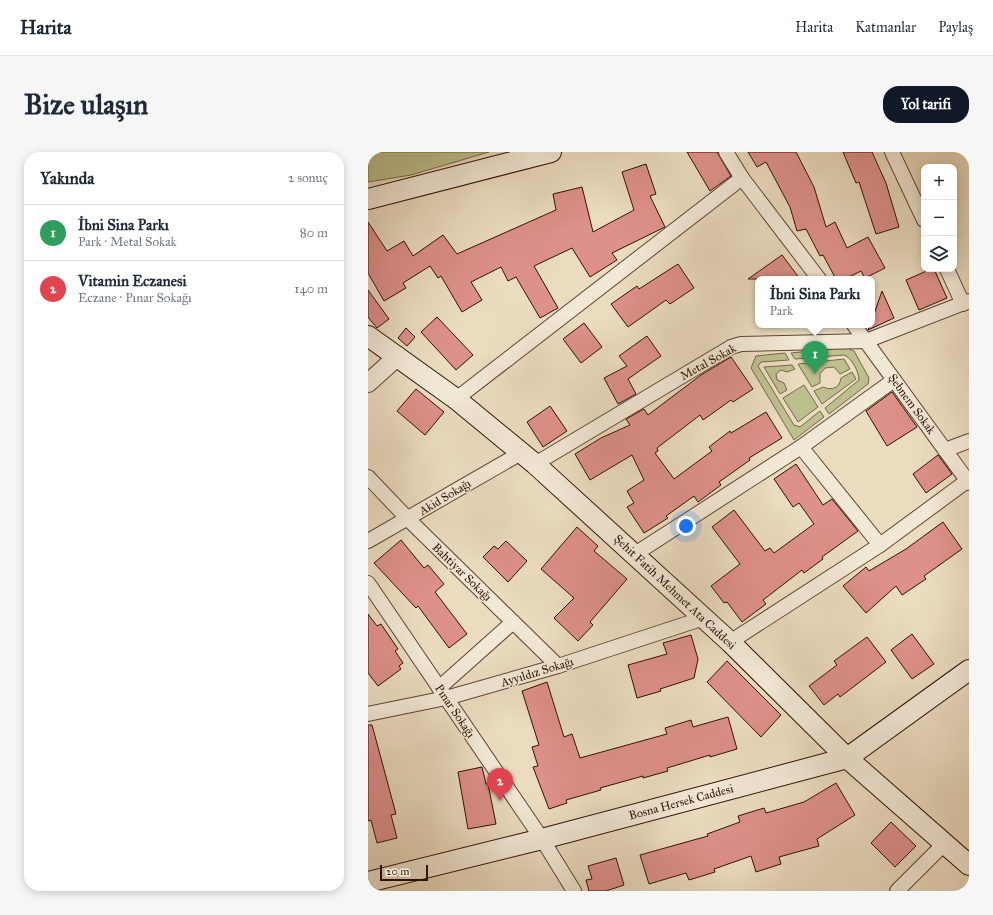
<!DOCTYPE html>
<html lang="tr">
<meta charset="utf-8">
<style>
body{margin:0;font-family:"IM FELL Great Primer",serif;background:#f6f6f7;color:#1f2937}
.controls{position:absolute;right:12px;top:12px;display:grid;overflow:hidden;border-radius:8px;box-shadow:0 2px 10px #0003}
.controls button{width:36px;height:36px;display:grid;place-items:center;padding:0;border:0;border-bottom:1px solid #e0e1e3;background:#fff;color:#1f2937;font:20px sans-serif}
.scale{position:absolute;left:12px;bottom:10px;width:48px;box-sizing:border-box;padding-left:4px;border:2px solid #301102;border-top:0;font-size:11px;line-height:14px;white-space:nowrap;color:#301102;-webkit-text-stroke:3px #f2e8d6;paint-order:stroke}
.you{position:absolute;left:318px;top:374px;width:14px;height:14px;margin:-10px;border:3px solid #fff;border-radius:50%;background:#1a73e8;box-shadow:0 0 0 6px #1a73e833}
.badge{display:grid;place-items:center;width:26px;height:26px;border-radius:50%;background:#111827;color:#fff;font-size:13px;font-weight:700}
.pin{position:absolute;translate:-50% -33px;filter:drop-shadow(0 1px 2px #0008)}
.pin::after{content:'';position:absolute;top:21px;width:14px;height:12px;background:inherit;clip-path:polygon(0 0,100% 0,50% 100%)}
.popup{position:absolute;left:387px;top:124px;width:120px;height:52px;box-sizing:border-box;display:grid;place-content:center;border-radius:8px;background:#fff;filter:drop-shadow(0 1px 3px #0005);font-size:13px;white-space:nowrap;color:#747a83}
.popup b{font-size:15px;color:#1f2937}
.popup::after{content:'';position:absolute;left:50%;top:100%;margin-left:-8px;border:8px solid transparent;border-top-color:#fff}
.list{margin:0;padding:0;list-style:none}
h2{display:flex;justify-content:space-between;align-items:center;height:52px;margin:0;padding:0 16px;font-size:17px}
h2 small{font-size:13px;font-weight:400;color:#747a83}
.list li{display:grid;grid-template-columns:26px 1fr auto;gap:12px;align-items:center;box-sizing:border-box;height:56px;padding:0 16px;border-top:1px solid #e0e1e3}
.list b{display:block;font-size:15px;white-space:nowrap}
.list p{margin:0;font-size:13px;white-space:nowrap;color:#747a83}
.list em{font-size:13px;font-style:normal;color:#747a83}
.icon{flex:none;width:22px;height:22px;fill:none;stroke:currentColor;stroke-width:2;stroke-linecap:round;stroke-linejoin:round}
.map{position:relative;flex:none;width:601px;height:739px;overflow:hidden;border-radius:16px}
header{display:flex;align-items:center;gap:24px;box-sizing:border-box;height:56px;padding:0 20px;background:#fff;border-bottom:1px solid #e0e1e3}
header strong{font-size:19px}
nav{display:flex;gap:22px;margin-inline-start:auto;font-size:14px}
.intro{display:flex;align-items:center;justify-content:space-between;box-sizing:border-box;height:96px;padding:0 24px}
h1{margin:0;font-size:28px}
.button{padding:10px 18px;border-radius:16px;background:#111827;color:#fff;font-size:14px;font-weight:700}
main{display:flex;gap:24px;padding:0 24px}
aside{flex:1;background:#fff;border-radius:16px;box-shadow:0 2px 10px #0003}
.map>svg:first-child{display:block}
</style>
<header>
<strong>Harita</strong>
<nav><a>Harita</a><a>Katmanlar</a><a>Paylaş</a></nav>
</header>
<div class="intro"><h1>Bize ulaşın</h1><a class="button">Yol tarifi</a></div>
<main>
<aside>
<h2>Yakında<small>2 sonuç</small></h2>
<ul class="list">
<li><span class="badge" style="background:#2e9e5b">1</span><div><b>İbni Sina Parkı</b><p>Park · Metal Sokak</p></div><em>80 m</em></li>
<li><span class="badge" style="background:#e0444e">2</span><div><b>Vitamin Eczanesi</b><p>Eczane · Pınar Sokağı</p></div><em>140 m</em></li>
</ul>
</aside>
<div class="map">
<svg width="601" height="739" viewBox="0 0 601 739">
<rect width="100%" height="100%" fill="#ebdcc0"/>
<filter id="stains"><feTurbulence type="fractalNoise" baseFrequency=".005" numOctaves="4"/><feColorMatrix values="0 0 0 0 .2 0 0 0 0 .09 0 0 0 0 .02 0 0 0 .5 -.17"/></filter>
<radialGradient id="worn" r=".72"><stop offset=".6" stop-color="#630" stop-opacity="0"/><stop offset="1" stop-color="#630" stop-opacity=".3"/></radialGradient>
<g fill="#bdbf8e" stroke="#766848">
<polygon points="14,0 121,0 43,23 0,30 0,2"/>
<path d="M 477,195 L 486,199 L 501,226 L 500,232 L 461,262 L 457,256 L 491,228 C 491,220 484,206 476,203 L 427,207 L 423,201 Z"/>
<polygon points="417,201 421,208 393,210 390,214 426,273 432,275 452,259 456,265 426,288 383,216 388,204"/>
<polygon points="476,207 482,217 472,222 466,215 457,216 452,222 452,231 444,235 430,212"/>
<polygon points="424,213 427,217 419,220 413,218 408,222 409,228 416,231 419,238 412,242 396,215"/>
<path d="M 484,220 L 488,227 L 454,252 L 446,239 L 455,235 C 464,239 472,236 473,226 Z"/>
<polygon points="436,233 450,255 430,270 415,246"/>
</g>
<g fill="#de908a" stroke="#301102">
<polygon points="319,0 349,0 363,24 342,39"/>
<polygon points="380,0 428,0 446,35 458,75 467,70 479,96 500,85 517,116 497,126 493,119 477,127 468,127 455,103 452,104 438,77 429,79 422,55 398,10 389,15"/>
<polygon points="475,0 504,0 518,31 531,75 508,82 491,30 488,31"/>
<polygon points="278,12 288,42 282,44 297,75 244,101 249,108 222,125 204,96 166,114 190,156 172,166 148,125 140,129 133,115 103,130 114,148 94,160 73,124 70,126 62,114 35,131 38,136 16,149 0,121 0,70 19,99 36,89 45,104 75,83 89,102 188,58 185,42 214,35 225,80 266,58 254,20"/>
<polygon points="414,103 432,127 380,127"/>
<polygon points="310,112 326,136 302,152 298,148 260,175 243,152 269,134 271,137"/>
<polygon points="563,117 566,117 579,146 551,158 538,128"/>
<polygon points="0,138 21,167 9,176 0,165"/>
<polygon points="514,139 526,166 500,178 502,173 504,173 504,168"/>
<polygon points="69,165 105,203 88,218 53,180"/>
<polygon points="216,171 234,195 213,211 195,187"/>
<polygon points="38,176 47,185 39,194 30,186"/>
<polygon points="279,184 293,204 260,227 268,242 250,252 236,226 259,214 251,204"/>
<polygon points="363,205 385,237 365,250 363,248 335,268 332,263 289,296 290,299 287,301 306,327 344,299 341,295 362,279 363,281 398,260 414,286 381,306 382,308 351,330 353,333 330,350 326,344 298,364 300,366 276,381 259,355 266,351 259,339 276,328 264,303 222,328 207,302 233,286 262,273 258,267 276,257 280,263 333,223"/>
<polygon points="48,237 76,260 57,283 29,259"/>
<polygon points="524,240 549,275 519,294 498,259"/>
<polygon points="182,254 199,279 175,295 159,270"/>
<polygon points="570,303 584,322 558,341 545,322"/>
<polygon points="428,312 455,353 464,347 490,379 454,405 455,407 436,421 434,418 395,448 398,452 374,470 359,450 356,451 343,434 372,412 344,375 366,358 397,399 402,396 406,401 446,372 431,351 425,355 406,327"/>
<polygon points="575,370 594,397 556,424 558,427 534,443 528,434 498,461 475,434 498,415 501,419 538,397"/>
<polygon points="209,375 230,394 226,399 259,427 222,470 225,473 210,489 186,466 206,446 173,417"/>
<polygon points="33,388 56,416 60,413 76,432 67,440 99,482 81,496 50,454 48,456 6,411"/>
<polygon points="138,389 159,409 140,430 115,405 126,394 130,397"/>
<polygon points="0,462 9,474 13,472 30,497 27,499 35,511 31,514 33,517 10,534 0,521"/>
<polygon points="544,482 566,512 544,527 523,498"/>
<polygon points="323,483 330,507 326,526 292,537 293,539 269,546 260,513 299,502 295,491"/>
<polygon points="499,485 518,510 472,545 470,542 456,553 441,534 469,513 466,509"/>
<polygon points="359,509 413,563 393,585 339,530"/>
<polygon points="179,530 196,585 204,582 212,606 299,582 297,576 323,568 325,575 360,565 369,597 342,605 342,603 299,616 300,619 275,626 275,624 232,636 233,638 198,648 199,651 181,657 165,615 170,614 164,595 171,593 154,539"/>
<polygon points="0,573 4,573 28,662 23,663 29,686 9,691 3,668 0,669"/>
<polygon points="114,615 118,632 120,632 128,672 100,677 90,620"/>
<polygon points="468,631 487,663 449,687 451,694 411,705 413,712 388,720 383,704 346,717 347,720 321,728 318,721 281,732 272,703 340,684 339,682 372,670 370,664 396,656 398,661 436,650"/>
<polygon points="523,670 548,694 527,715 503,691"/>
<polygon points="248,706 256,733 238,739 221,739 218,728 224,727 220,714"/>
</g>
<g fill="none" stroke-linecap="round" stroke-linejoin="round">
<g stroke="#5f4432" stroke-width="16">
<g id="minor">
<polyline points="358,0 374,26 451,127"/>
<polyline points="524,0 556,68"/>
<polyline points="579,117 595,152"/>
<polyline points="486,173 601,331"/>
<polyline points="88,247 374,26"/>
<polyline points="433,295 512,393"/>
<polyline points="577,298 601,289"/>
<polyline points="167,312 363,195 373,192 498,189 601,149"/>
<polyline points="0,325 40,367 190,514"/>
<polyline points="0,389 153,301"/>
<polyline points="267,402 433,295 526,228"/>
<polyline points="0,431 174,687 206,739"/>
<polyline points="362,490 512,393 599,329"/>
<polyline points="71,536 145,470"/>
<polyline points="0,562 78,546 190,514 336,466"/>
<polyline points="529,739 576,692"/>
</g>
</g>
<g stroke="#5f4432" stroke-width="20">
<polyline id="tertiary" points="0,231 30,204"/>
</g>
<g stroke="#301102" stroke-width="22">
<g id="secondary">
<polyline points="0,47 183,0"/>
<polyline points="0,184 88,247 167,312 362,490 479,606 601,713"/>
<polyline points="0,730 174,687 479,606 601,518"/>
</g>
</g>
<use href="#minor" stroke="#f2e8d6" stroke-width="14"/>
<use href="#tertiary" stroke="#f2e8d6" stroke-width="18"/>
<use href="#secondary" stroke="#f2e8d6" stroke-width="20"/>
</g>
<g text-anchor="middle" stroke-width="3" stroke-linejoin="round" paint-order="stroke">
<g font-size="12" fill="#301102" stroke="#f2e8d6">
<text transform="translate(340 210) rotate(-29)" y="4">Metal Sokak</text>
<text transform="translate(544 252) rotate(54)" y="4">Şebnem Sokak</text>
<text transform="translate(77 345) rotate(-31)" y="4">Akid Sokağı</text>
<text transform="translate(94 420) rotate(44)" y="4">Bahtiyar Sokağı</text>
<text transform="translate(307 440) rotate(43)" y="4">Şehit Fatih Mehmet Ata Caddesi</text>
<text transform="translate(169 520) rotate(-17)" y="4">Ayyıldız Sokağı</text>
<text transform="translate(87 559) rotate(56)" y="4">Pınar Sokağı</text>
<text transform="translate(313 650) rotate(-15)" y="4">Bosna Hersek Caddesi</text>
</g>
</g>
<rect width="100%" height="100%" filter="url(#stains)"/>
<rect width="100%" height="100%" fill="url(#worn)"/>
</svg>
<div class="controls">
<button>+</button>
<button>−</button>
<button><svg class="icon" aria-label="layers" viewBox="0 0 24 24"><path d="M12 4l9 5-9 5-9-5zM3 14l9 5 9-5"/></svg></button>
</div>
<div class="scale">20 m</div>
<div class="you"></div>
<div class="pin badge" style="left:447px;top:222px;background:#2e9e5b">1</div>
<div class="popup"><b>İbni Sina Parkı</b>Park</div>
<div class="pin badge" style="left:132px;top:649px;background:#e0444e">2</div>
</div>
</main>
